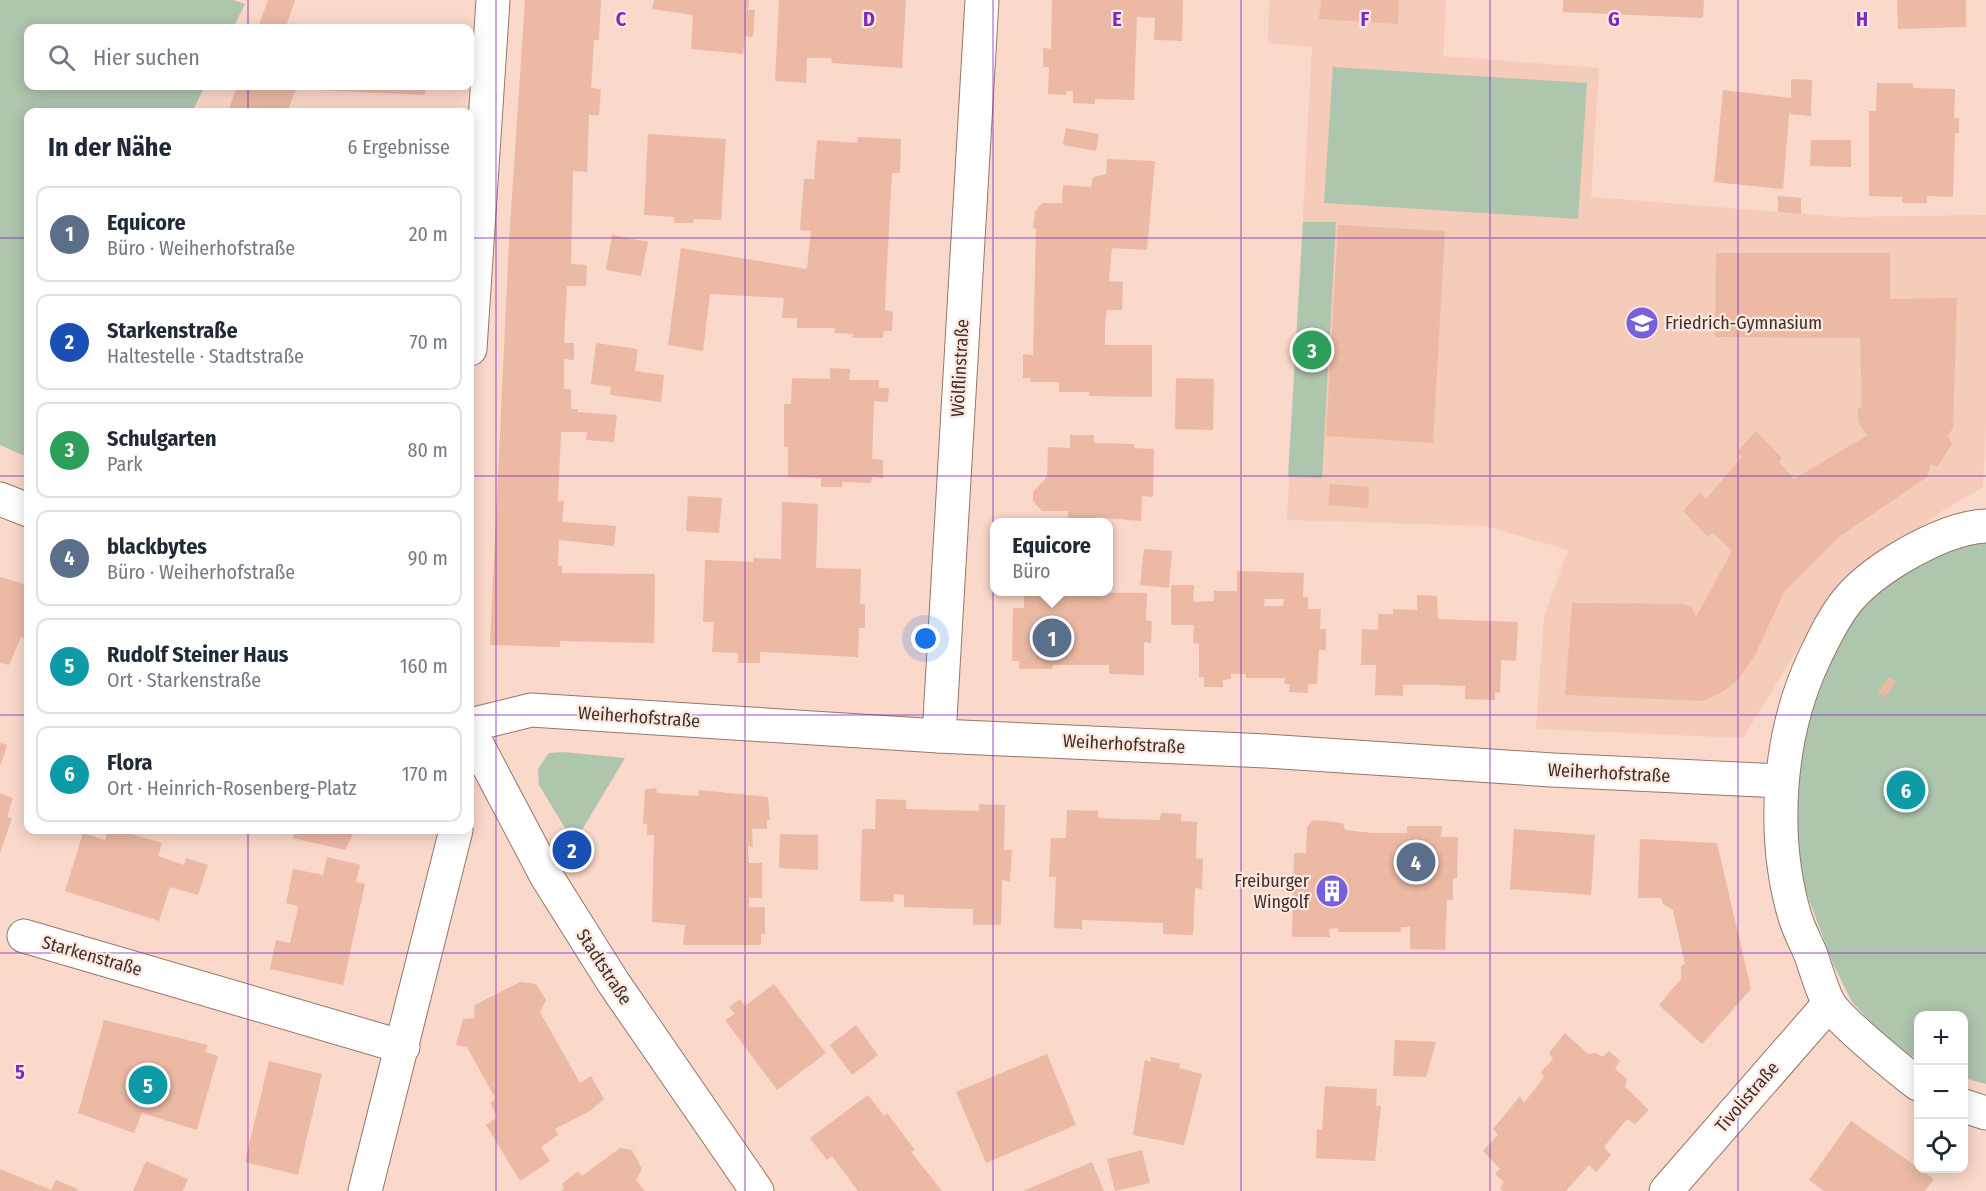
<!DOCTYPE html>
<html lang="de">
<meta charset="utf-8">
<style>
body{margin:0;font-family:"Fira Sans Condensed",sans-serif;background:#f6f6f7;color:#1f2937}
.controls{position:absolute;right:18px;bottom:18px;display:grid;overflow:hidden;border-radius:12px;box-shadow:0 3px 15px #0003}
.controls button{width:54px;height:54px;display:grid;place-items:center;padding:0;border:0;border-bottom:2px solid #e0e1e3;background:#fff;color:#1f2937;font:30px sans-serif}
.you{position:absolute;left:926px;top:639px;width:21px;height:21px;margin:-15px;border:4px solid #fff;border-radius:50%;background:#1a73e8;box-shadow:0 0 0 9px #1a73e833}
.badge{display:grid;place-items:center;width:39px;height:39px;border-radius:50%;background:#2563eb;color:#fff;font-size:20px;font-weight:700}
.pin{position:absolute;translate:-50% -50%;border:3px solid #fff;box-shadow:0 2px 6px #0006}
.popup{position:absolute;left:990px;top:518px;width:123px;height:78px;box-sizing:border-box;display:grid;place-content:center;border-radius:12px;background:#fff;filter:drop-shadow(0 2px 4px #0005);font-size:20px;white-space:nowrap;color:#747a83}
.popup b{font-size:22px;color:#1f2937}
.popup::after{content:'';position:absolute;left:50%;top:100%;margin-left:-12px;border:12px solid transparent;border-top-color:#fff}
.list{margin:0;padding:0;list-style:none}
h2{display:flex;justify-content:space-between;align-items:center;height:78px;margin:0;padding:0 24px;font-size:26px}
h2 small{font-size:20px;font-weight:400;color:#747a83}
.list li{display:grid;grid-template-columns:39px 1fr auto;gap:18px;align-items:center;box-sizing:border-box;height:96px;margin:0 12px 12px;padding:0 12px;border:2px solid #e0e1e3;border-radius:12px}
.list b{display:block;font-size:22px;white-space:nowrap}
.list p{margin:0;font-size:20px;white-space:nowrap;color:#747a83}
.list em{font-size:20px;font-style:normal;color:#747a83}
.icon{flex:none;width:33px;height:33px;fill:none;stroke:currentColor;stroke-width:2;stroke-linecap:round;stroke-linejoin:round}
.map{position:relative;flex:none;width:1986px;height:1191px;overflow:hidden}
.search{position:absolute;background:#fff;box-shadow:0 3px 15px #0003;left:24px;top:24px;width:450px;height:66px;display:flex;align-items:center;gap:15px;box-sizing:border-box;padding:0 21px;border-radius:12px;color:#747a83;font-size:22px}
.panel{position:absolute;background:#fff;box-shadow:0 3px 15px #0003;left:24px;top:108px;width:450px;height:726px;border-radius:12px}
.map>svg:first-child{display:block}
</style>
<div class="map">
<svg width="1986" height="1191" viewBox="0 0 1986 1191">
<rect width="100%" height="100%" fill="#fad8ca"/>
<polygon fill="#f5cbba" points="1269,0 1446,0 1443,56 1599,68 1591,197 1842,217 1986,215 1986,424 1983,487 1945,509 1835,588 1743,738 1536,729 1544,617 1568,550 1485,526 1287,520 1312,47 1268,43"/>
<g fill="#aec5ae">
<polygon points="0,0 233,0 245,4 233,28 28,28 28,86 205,86 192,112 28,112 27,457 0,445"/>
<polygon points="1333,67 1587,83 1578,219 1324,203"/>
<polygon points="1303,222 1336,222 1322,478 1288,477"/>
<polygon points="1960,543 1986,543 1986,1084 1964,1078 1964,1016 1918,1016 1918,1059 1895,1047 1852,1002 1833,964 1801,878 1793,791 1821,668 1848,626 1867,601 1899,574"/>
<polygon points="563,752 625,758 574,843 539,785 538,769 549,753"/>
</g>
<g fill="#ebb9a4" fill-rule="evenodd">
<polygon points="268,0 295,0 287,24 344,28 258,28"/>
<polygon points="525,0 601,0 599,40 594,40 591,88 601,89 599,115 589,115 587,172 573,171 571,264 587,265 586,286 567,286 564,343 574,343 574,360 564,359 564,389 571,389 571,409 578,409 578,412 617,415 614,442 586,440 587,432 561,432 558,502 564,500 562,522 616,526 614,546 559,540 558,566 562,566 562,573 655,574 654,643 560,641 560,647 490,645 509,241"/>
<polygon points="654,0 749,0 748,10 755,10 753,37 745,36 743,54 691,49 693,15 652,9"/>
<polygon points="779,0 906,0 902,68 832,63 831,58 807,58 806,83 775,81"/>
<polygon points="1052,0 1183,0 1182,41 1154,40 1155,18 1137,17 1134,100 1095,99 1095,104 1073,103 1073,91 1066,91 1066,95 1048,94 1049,67 1043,67 1043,48 1051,49"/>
<polygon points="1321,0 1399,0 1398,24 1319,19"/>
<polygon points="1563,0 1704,0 1703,18 1563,12"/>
<polygon points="1897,0 1966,0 1966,27 1898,29"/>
<polygon points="1791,79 1812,80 1811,116 1789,114 1783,189 1714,182 1723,90 1791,98"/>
<polygon points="1877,83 1913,83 1913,88 1955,89 1954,118 1959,118 1959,133 1955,133 1953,197 1927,196 1927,203 1902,203 1902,197 1869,196 1869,111 1876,111"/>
<polygon points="237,86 425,86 425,95 296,89 287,112 228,112"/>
<polygon points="1066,128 1099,134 1096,151 1063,145"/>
<polygon points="648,134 726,139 721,220 694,219 693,223 674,223 674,217 644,215"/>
<polygon points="858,137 901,139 900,173 892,173 886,283 885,310 893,312 892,331 884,331 883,338 852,338 853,334 834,333 835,328 797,328 797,318 782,318 784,298 710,294 703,351 668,345 681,248 807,269 811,231 800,230 804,179 814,179 817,140 857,143"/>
<polygon points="1811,140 1851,140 1851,167 1810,166"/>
<polygon points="1107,159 1155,161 1147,250 1112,248 1109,281 1123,282 1122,310 1107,310 1105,324 1105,345 1152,345 1152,397 1089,396 1089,392 1059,392 1059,382 1030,382 1031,378 1023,378 1023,354 1033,355 1036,229 1033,228 1035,212 1042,203 1062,203 1063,185 1091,187 1093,177 1106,174"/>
<polygon points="1778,196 1801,198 1801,214 1778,212"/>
<polygon points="1338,225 1445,231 1433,443 1326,436"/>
<polygon points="612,235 648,242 641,276 606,270"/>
<polygon points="1716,253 1890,253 1890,299 1957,298 1953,428 1948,436 1952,444 1937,467 1931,464 1927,477 1840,536 1784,592 1756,653 1738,680 1722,692 1704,701 1565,695 1572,603 1684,604 1692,608 1696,617 1732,551 1713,533 1708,537 1683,511 1700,492 1706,499 1742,457 1737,452 1756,431 1782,458 1779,462 1794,479 1868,435 1860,426 1858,416 1858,409 1862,406 1860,338 1715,337"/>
<polygon points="596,343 638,349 635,371 664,375 661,402 610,395 611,387 591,384"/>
<polygon points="830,368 850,369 849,380 879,380 879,388 889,388 888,402 874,401 872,459 883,460 883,478 872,477 871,483 842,482 842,487 821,487 821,478 788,477 788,447 784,447 784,404 791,404 792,378 830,379"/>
<polygon points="1176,378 1214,379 1213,430 1175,429"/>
<polygon points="1070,435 1094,435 1094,443 1134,444 1134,448 1154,449 1153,497 1142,496 1141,521 1096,517 1096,522 1068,522 1068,511 1042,511 1033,501 1033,492 1047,477 1048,447 1070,448"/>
<polygon points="1330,484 1369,487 1368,508 1328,505"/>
<polygon points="688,496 722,498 719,533 686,531"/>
<polygon points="782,502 818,504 816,568 861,569 860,604 865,604 865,628 859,628 858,657 760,652 760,663 738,663 738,653 712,652 714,622 703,622 705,560 753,562 753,558 781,559"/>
<polygon points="1144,549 1172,551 1169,588 1140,585"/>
<path d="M 1237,571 L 1304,573 L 1303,597 L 1308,597 L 1308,609 L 1321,609 L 1320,629 L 1326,629 L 1326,650 L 1319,650 L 1317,684 L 1308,684 L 1308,693 L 1289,692 L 1290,684 L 1284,684 L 1285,678 L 1246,678 L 1246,674 L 1231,674 L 1231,679 L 1223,680 L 1223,687 L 1204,687 L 1204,677 L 1199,678 L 1199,644 L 1193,643 L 1194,625 L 1171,625 L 1171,585 L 1194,585 L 1193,602 L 1214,601 L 1214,591 L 1237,591 ZM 1265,599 L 1284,599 L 1283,606 L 1264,606 Z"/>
<polygon points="0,577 28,585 26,613 28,613 28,640 21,637 9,665 0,663"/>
<polygon points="1024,592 1147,593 1146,620 1152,621 1151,643 1144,642 1144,675 1109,674 1109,665 1053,665 1052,669 1019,669 1019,661 1012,661 1013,608 1024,608"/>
<polygon points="1417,595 1437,596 1438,619 1518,622 1516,661 1501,660 1500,693 1495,692 1495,700 1465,699 1465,686 1435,685 1403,685 1403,696 1375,695 1376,665 1361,665 1362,629 1378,630 1378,614 1393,614 1393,609 1417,610"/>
<polygon points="1889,677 1896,682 1885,698 1878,692"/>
<polygon points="0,743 7,745 1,764 0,764"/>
<polygon points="656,788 657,793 698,796 699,790 768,797 770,820 767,820 767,829 752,829 753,847 748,846 749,863 762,863 762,898 749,898 749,907 765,907 765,934 761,934 761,945 683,945 685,925 652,922 654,835 647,835 647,823 643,825 645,789"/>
<polygon points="0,793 13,798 7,817 12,818 0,853"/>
<polygon points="876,799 906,800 906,809 979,811 979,804 1005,805 1004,850 1012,850 1010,881 1002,880 1001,925 973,925 973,909 904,907 904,895 894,894 893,902 860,901 862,829 875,829"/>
<polygon points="1067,810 1098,811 1098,818 1126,819 1160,820 1161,813 1181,814 1181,821 1197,822 1196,858 1203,859 1202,889 1195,888 1193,935 1163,934 1163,923 1082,920 1082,929 1054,928 1056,877 1049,877 1051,838 1066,838"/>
<polygon points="1313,820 1343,823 1345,830 1372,833 1407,833 1407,826 1442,826 1441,837 1458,837 1457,878 1453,878 1453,900 1447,900 1445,950 1410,949 1410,927 1401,927 1401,932 1338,932 1338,928 1329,929 1330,937 1292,937 1294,853 1306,853 1307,827"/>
<polygon points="1514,829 1595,835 1591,895 1510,889"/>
<polygon points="108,830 118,830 162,843 158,856 184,865 186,858 208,865 198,895 170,887 159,921 65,891 83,833 105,840"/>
<polygon points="297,830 355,830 345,850 292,838"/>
<polygon points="780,834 818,835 818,870 779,868"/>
<polygon points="1640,839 1717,843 1751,989 1702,1044 1659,1005 1681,979 1681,966 1685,964 1673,910 1663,904 1661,898 1638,898"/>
<polygon points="327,857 360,865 356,882 365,884 343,985 270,969 276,940 290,943 295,922 298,906 286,903 293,869 323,875"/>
<polygon points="520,982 536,984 546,1000 540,1012 580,1083 591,1076 604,1099 590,1111 555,1129 558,1135 541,1147 550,1161 520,1181 486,1125 497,1117 490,1103 495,1098 467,1047 456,1045 463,1019 474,1018 475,1005"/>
<polygon points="774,984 826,1053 777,1090 725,1020 735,1014 729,1007 740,999 745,1006"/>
<polygon points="104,1020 208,1045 205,1052 218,1056 197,1130 142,1113 134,1133 78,1113"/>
<polygon points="856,1025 878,1055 852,1075 830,1045"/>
<polygon points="1565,1033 1588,1054 1596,1053 1602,1057 1609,1051 1620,1061 1615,1069 1627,1079 1625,1087 1649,1110 1635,1124 1627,1119 1604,1147 1611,1155 1596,1172 1589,1165 1566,1191 1503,1191 1500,1188 1504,1182 1495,1174 1500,1169 1483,1151 1498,1135 1493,1129 1520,1096 1524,1103 1544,1077 1541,1072 1553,1059 1549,1053"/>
<polygon points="1395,1040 1436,1042 1426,1077 1393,1076"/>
<polygon points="1047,1054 1076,1125 986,1163 956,1092"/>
<polygon points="1150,1057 1180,1064 1179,1068 1202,1074 1184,1145 1133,1135 1145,1060 1151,1062"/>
<polygon points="269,1061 322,1074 298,1175 245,1162"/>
<polygon points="1325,1086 1377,1089 1376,1106 1381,1106 1375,1161 1316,1158 1317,1129 1322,1130"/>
<polygon points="868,1095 884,1116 887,1113 915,1150 911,1152 942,1191 858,1191 832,1156 827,1160 810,1138"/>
<polygon points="1851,1121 1934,1179 1925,1191 1824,1191 1809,1180"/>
<polygon points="620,1148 632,1150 642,1169 636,1180 645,1191 561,1191 564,1188 562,1184 578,1171 582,1176"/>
<polygon points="1142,1150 1150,1183 1115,1191 1107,1159"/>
<polygon points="146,1161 188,1179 183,1191 133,1191"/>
<polygon points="1092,1162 1104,1191 1023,1191"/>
<polygon points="0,1169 51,1190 56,1180 78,1189 77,1191 0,1191"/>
</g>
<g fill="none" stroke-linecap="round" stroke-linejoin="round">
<g stroke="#96776a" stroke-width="35">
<g id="minor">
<polyline points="470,349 493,0"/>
<polyline points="0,499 28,510"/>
<polyline points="470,725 531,710 939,736 1266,751 1552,770 1781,781"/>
<polyline points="470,731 547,877 613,982 757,1191"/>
<polyline points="939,736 982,0"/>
<polyline points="24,936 403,1047"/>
<path d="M 1918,1084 C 1901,1071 1837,1019 1828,1002 C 1821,987 1816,970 1811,955 C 1806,943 1799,930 1795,917 C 1771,836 1778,737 1813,661 C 1837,610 1849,589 1898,559 C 1923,544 1956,527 1986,526"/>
<polyline points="1964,1106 1986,1113"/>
<polyline points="365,1191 456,830"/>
<polyline points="1666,1191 1829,1004"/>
</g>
</g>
<use href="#minor" stroke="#fff" stroke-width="33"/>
</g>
<path fill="none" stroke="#7b2cbf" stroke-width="1.5" stroke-opacity="0.55" d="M 248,0 L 248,28M 496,0 L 496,1191M 745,0 L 745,1191M 993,0 L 993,1191M 1241,0 L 1241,1191M 1490,0 L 1490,1191M 1738,0 L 1738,1191M 248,86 L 248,112M 0,238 L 28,238M 470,238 L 1986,238M 0,476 L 28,476M 470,476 L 1986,476M 0,715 L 28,715M 470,715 L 1986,715M 248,830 L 248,1191M 0,953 L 1986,953"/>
<defs>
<g id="school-disc" transform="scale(1.725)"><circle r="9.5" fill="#7860db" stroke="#fde8e0"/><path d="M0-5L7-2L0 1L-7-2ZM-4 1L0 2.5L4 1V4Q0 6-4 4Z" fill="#fff"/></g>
<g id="building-disc" transform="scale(1.725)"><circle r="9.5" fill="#7860db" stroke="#fde8e0"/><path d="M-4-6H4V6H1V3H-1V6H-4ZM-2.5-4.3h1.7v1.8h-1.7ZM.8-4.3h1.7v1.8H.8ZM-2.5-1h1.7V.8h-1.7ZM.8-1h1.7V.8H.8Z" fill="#fff"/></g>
</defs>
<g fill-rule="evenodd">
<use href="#school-disc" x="1642" y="323"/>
<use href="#building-disc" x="1332" y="891"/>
</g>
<g text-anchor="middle" stroke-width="4.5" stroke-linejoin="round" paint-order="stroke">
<g font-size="18" fill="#3e312b" stroke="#fde8e0" text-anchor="start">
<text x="1665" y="329">Friedrich-Gymnasium</text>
<text x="1309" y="887" text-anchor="end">Freiburger<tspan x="1309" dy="21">Wingolf</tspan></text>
</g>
<g font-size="18" fill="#3e312b" stroke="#fde8e0">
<text transform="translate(960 368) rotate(-87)" y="6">Wölflinstraße</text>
<text transform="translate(639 717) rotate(4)" y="6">Weiherhofstraße</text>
<text transform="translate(1124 744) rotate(3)" y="6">Weiherhofstraße</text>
<text transform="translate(1609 773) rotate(3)" y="6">Weiherhofstraße</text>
<text transform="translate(92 956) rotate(16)" y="6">Starkenstraße</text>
<text transform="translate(604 967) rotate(57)" y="6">Stadtstraße</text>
<text transform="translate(1747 1097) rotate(-49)" y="6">Tivolistraße</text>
</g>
</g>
<g font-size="20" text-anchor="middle" font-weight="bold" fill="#7b2cbf" stroke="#fde8e0" stroke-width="4.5" stroke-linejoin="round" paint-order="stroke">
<text x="621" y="26">C</text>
<text x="869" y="26">D</text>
<text x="1117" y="26">E</text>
<text x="1365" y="26">F</text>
<text x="1614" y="26">G</text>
<text x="1862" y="26">H</text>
<text x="20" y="1079">5</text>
</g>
</svg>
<div class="controls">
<button>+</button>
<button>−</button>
<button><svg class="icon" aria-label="locate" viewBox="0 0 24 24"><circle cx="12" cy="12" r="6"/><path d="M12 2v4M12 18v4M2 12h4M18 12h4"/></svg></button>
</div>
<div class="you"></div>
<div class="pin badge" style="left:1052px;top:638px;background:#5c6f8a">1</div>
<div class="popup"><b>Equicore</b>Büro</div>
<div class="pin badge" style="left:572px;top:850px;background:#1a4fb4">2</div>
<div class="pin badge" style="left:1312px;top:350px;background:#2e9e5b">3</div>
<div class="pin badge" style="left:1416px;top:862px;background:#5c6f8a">4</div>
<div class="pin badge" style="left:148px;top:1085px;background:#0f9aa8">5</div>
<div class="pin badge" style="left:1906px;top:790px;background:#0f9aa8">6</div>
<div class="search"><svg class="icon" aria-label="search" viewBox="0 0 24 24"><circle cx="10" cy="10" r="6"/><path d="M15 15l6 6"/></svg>Hier suchen</div>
<section class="panel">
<h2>In der Nähe<small>6 Ergebnisse</small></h2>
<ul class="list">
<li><span class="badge" style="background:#5c6f8a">1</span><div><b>Equicore</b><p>Büro · Weiherhofstraße</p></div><em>20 m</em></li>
<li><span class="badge" style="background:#1a4fb4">2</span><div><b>Starkenstraße</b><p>Haltestelle · Stadtstraße</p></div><em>70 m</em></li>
<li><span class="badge" style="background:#2e9e5b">3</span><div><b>Schulgarten</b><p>Park</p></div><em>80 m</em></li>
<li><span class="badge" style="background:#5c6f8a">4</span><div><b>blackbytes</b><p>Büro · Weiherhofstraße</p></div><em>90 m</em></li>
<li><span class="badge" style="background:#0f9aa8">5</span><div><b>Rudolf Steiner Haus</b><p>Ort · Starkenstraße</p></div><em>160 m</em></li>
<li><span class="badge" style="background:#0f9aa8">6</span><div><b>Flora</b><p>Ort · Heinrich-Rosenberg-Platz</p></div><em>170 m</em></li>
</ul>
</section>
</div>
